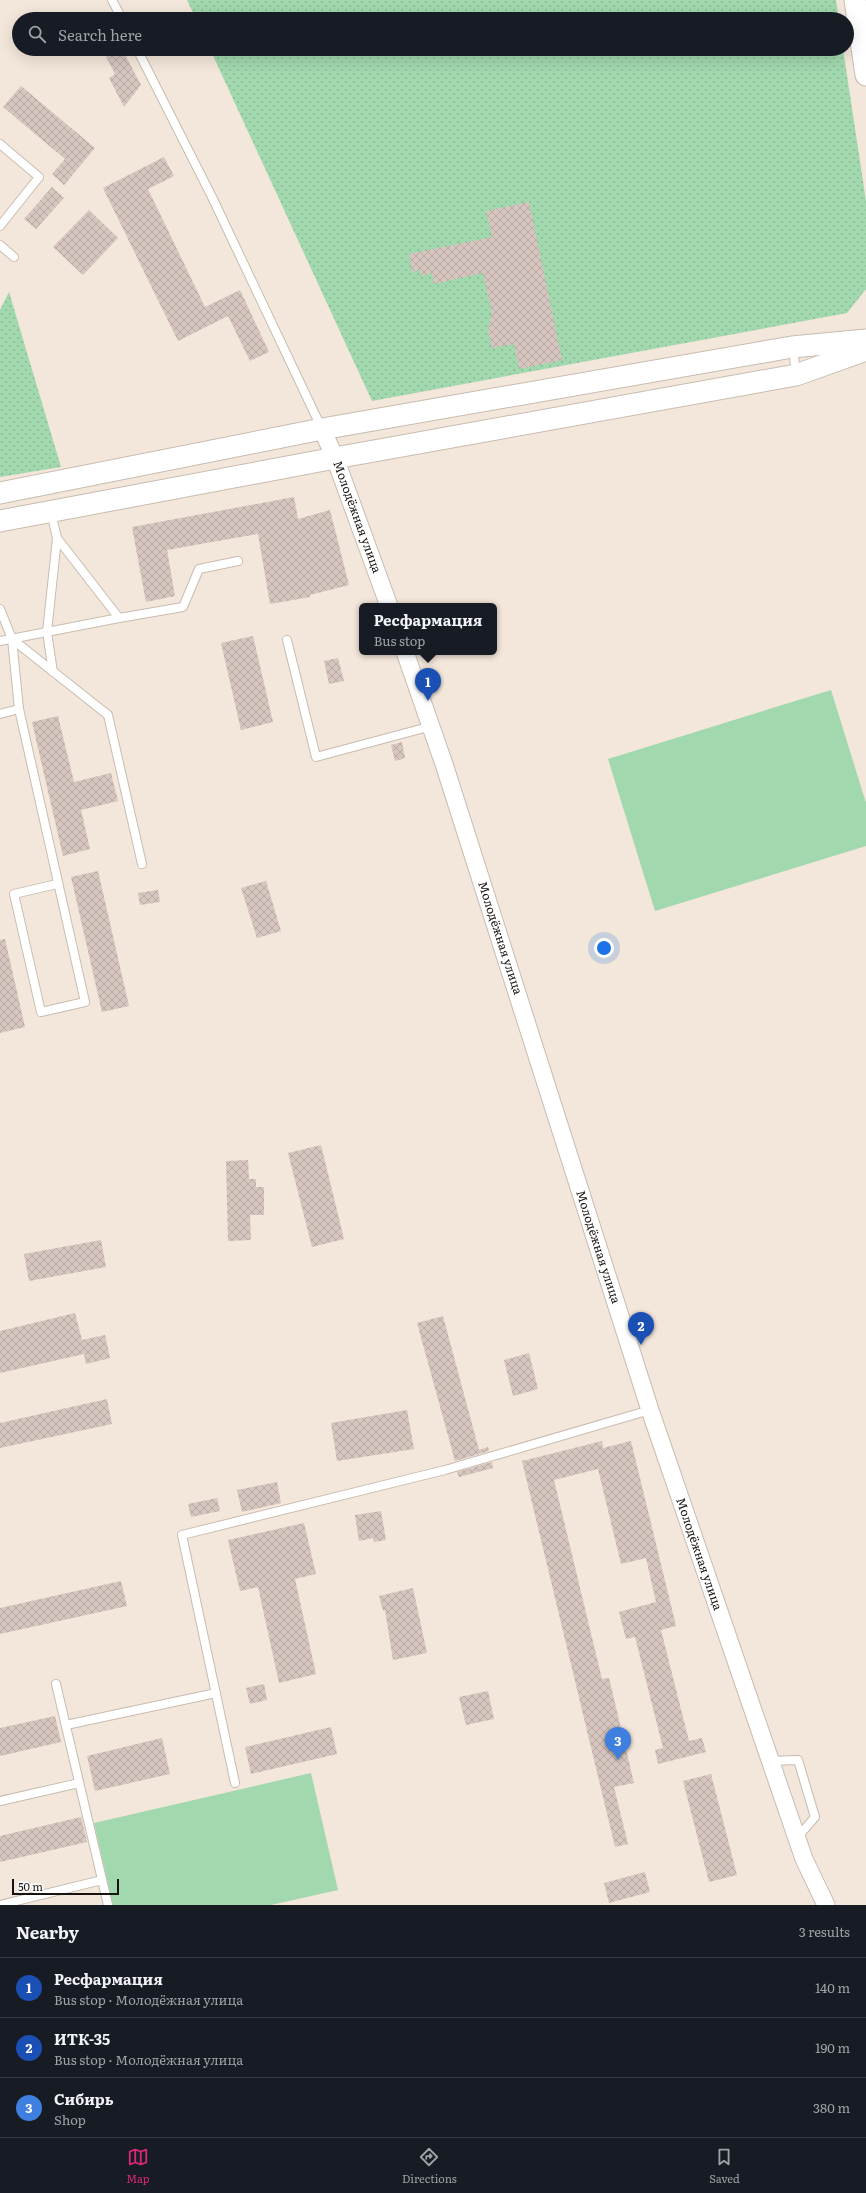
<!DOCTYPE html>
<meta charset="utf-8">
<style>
body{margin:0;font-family:Literata,serif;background:#20242c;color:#f1f3f6}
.scale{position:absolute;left:12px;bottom:10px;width:107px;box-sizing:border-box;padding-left:4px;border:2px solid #18130f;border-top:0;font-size:11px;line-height:14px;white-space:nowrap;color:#18130f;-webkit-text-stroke:3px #fff;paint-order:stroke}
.you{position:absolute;left:604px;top:948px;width:14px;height:14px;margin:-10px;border:3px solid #fff;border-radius:50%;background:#1a73e8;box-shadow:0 0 0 6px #1a73e833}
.badge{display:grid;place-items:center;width:26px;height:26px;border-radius:50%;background:#db2777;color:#fff;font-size:13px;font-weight:700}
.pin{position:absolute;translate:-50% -33px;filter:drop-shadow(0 1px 2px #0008)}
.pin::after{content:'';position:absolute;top:21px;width:14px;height:12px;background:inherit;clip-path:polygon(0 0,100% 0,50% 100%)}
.popup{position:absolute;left:359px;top:603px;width:138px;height:52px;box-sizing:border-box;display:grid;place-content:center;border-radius:6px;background:#171b24;filter:drop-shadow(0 1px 3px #0005);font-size:13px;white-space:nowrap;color:#9ea1a6}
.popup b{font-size:15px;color:#f1f3f6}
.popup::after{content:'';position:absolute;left:50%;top:100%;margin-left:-8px;border:8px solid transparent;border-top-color:#171b24}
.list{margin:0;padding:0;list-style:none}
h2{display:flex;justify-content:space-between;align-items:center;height:52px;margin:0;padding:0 16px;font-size:17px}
h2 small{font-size:13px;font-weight:400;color:#9ea1a6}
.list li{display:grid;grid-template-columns:26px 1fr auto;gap:12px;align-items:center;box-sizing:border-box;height:60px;padding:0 16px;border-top:1px solid #363941}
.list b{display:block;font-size:15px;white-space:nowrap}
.list p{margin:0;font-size:13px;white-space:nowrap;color:#9ea1a6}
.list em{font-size:13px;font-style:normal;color:#9ea1a6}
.icon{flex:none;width:22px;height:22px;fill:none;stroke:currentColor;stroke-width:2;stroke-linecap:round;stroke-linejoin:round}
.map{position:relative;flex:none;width:866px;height:1905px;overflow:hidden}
.search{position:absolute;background:#171b24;box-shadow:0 4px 16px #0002;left:12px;right:12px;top:12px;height:44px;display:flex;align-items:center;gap:10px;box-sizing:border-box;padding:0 14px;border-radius:22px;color:#9ea1a6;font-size:15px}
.sheet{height:232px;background:#171b24}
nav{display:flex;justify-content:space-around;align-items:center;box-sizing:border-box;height:56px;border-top:1px solid #363941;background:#171b24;font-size:11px;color:#9ea1a6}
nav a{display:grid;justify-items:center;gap:2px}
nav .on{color:#db2777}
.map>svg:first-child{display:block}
</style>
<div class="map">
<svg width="866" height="1905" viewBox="0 0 866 1905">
<defs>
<pattern id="grass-dots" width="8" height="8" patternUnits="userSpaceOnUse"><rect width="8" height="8" fill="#a1d8ae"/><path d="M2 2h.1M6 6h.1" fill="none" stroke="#8ab894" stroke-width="1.8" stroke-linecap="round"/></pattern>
<pattern id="building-cross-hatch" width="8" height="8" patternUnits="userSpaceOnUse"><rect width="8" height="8" fill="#d7c6bf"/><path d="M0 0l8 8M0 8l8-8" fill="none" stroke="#b8a9a3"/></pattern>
</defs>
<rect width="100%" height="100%" fill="#f3e6da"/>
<g fill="url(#grass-dots)">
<polygon points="187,0 836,0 839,19 196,19"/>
<polygon points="210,49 843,49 866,201 866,289 847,313 372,401"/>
<polygon points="9,292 61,467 0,477 0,310"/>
</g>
<g fill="#a1d8ae">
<polygon points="831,690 866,803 866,846 655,911 608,759"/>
<polygon points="311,1773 338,1890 271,1905 113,1905 94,1823"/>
</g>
<g fill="url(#building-cross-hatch)">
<polygon points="102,49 122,49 141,85 124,107 109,78 115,74"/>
<polygon points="21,86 95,148 64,185 52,174 65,159 3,107"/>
<polygon points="164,157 174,176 148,189 205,307 240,290 269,352 250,361 228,316 178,341 103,188"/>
<polygon points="52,187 64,198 36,229 24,219"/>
<polygon points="529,202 562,360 519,369 514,344 492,348 488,331 492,313 483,273 434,284 432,273 421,276 420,270 412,272 409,254 492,237 486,211"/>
<polygon points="89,210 118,238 83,275 53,247"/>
<polygon points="294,497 298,519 330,510 349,585 310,595 310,597 270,604 258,534 167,550 175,596 146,602 132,527"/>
<polygon points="253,636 273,722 241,730 221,643"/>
<polygon points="338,658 344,681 329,684 324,661"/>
<polygon points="58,716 74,782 111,773 118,801 81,810 90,849 63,856 32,722"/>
<polygon points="402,742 405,758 395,761 391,745"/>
<polygon points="98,871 129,1006 102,1012 71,877"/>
<polygon points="266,881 281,931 257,938 241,888"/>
<polygon points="158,890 160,902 140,905 138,893"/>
<polygon points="5,939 25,1027 0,1033 0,940"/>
<polygon points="321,1145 344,1239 312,1247 288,1153"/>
<polygon points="248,1160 249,1179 256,1179 256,1187 264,1187 264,1215 250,1215 251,1240 228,1241 226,1161"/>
<polygon points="101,1240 106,1267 29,1281 24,1254"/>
<polygon points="75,1313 82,1340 105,1335 110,1358 86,1364 84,1354 0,1373 0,1331"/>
<polygon points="443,1316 479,1450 488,1447 489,1451 455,1461 417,1323"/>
<polygon points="529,1353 538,1389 513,1396 504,1360"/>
<polygon points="107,1399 112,1424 0,1448 0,1423"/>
<polygon points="407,1410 414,1449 337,1461 331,1423"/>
<polygon points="602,1441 603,1448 631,1441 676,1626 661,1630 689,1741 702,1738 706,1752 658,1764 655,1750 663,1748 635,1637 626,1639 619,1612 656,1602 646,1558 621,1564 598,1469 554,1480 602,1679 609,1678 634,1783 614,1787 628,1844 615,1847 522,1461"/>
<polygon points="492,1462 493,1468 459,1477 457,1472"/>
<polygon points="277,1482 281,1503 242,1512 237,1490"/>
<polygon points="217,1498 220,1511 191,1517 188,1504"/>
<polygon points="381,1511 386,1540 374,1542 373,1538 359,1541 355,1515"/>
<polygon points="304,1523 316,1574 295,1579 316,1674 279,1683 258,1587 240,1591 228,1540"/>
<polygon points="121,1581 127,1606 0,1634 0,1608"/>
<polygon points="413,1588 427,1653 393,1660 385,1610 383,1611 379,1596"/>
<polygon points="264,1684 267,1700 250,1704 246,1688"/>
<polygon points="488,1691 494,1719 466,1725 459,1697"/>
<polygon points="55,1716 61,1742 0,1756 0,1728"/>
<polygon points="331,1727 337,1754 251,1774 245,1747"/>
<polygon points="162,1738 170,1774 95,1791 87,1756"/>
<polygon points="711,1774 737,1875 709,1882 683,1781"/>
<polygon points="81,1817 87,1842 0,1862 0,1836"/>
<polygon points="645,1872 650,1892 609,1903 604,1883"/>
</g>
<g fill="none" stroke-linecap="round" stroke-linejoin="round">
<g stroke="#c8bcb0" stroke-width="10">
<g id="service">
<polyline points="112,0 122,19"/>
<polyline points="137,49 212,197 322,429"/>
<polyline points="0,144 39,177 0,226"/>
<polyline points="0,245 14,257"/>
<polyline points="793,348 796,374"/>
<polyline points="0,609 12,639 19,709 85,1002 41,1012 14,894 57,884"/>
<polyline points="119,618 183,607 199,569 238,561"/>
<polyline points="12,639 108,715 142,864"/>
<polyline points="287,640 316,757 432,726"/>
<polyline points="0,641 119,618 57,538 51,512"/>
<polyline points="53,672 47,632 57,538"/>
<polyline points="0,714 19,709"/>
<polyline points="56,1684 108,1905"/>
<polyline points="66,1725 216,1693"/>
<polyline points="770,1761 798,1760 815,1817 797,1838"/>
<polyline points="235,1783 182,1535 445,1470 650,1410"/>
<polyline points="0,1801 79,1783"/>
<polyline points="0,1905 102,1880"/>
</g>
</g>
<g stroke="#c8bcb0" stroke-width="19">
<g id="minor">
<polyline points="322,429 335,458 389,606"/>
<polyline points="405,652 444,764 650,1410 804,1859 826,1905"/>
</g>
</g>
<g stroke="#c8bcb0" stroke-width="23">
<g id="tertiary">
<polyline points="855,0 866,75"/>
<polyline points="0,493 322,429 792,347 866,340"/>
<polyline points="0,521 335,458 796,375 866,350"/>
</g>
</g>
<use href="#service" stroke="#fff" stroke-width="8"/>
<use href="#minor" stroke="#fff" stroke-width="17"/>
<use href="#tertiary" stroke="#fff" stroke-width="21"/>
</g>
<g text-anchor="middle" stroke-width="3" stroke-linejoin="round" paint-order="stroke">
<g font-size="12" fill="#18130f" stroke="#fff">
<text transform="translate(357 517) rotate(70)" y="4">Молодёжная улица</text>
<text transform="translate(500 938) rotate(72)" y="4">Молодёжная улица</text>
<text transform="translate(598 1247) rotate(72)" y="4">Молодёжная улица</text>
<text transform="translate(699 1554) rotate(71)" y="4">Молодёжная улица</text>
</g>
</g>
</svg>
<div class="scale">50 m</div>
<div class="you"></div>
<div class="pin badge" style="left:428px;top:701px;background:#1a4fb4">1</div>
<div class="popup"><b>Ресфармация</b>Bus stop</div>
<div class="pin badge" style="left:641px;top:1345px;background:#1a4fb4">2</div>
<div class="pin badge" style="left:618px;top:1760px;background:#3f7fe0">3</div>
<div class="search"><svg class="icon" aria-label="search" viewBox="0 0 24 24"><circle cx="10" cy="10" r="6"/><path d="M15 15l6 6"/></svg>Search here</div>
</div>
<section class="sheet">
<h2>Nearby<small>3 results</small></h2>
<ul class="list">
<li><span class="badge" style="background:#1a4fb4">1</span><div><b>Ресфармация</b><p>Bus stop · Молодёжная улица</p></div><em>140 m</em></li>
<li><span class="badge" style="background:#1a4fb4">2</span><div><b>ИТК-35</b><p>Bus stop · Молодёжная улица</p></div><em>190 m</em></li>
<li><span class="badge" style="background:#3f7fe0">3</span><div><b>Сибирь</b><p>Shop</p></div><em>380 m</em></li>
</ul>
</section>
<nav>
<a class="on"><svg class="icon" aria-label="map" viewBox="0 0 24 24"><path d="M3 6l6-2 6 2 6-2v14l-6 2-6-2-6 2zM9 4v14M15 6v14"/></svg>Map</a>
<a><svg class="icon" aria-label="directions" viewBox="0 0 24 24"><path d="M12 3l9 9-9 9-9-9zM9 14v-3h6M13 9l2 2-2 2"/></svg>Directions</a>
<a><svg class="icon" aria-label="saved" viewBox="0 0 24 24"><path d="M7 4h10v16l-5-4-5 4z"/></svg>Saved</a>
</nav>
